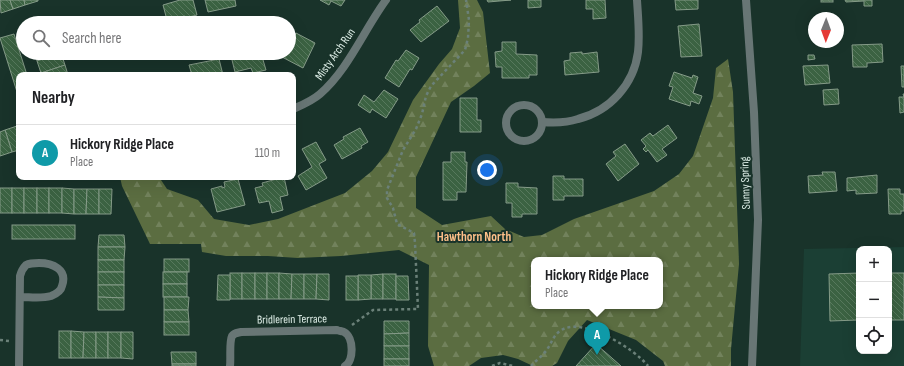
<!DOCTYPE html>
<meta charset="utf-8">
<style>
body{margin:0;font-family:"Sofia Sans Condensed",sans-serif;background:#f6f6f6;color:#202124}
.controls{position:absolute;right:12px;bottom:12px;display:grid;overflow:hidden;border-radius:8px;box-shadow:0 4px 16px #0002}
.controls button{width:36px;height:36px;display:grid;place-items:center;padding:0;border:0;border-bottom:1px solid #e0e0e0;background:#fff;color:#202124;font:20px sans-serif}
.compass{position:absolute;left:808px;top:12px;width:36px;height:36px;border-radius:50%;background:#fff;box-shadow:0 4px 16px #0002;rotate:181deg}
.you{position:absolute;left:487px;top:170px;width:14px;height:14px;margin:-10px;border:3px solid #fff;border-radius:50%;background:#1a73e8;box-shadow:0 0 0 6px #1a73e833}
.badge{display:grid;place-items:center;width:26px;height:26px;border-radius:50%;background:#815a36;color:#fff;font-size:13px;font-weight:700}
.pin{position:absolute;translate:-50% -33px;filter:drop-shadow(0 1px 2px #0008)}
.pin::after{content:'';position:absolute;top:21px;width:14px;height:12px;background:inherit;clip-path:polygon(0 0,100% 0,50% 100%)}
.popup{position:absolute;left:531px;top:257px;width:132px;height:52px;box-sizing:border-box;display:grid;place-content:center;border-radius:8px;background:#fff;filter:drop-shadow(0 1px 3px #0005);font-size:13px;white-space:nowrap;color:#757577}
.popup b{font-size:15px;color:#202124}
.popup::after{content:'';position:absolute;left:50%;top:100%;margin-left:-8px;border:8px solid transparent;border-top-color:#fff}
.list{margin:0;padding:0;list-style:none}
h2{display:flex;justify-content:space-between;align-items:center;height:52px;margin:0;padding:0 16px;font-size:17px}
h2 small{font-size:13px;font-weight:400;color:#757577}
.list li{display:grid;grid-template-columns:26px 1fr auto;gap:12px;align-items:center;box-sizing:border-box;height:56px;padding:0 16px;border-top:1px solid #e0e0e0}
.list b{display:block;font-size:15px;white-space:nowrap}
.list p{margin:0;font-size:13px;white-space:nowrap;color:#757577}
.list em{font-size:13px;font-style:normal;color:#757577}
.icon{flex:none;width:22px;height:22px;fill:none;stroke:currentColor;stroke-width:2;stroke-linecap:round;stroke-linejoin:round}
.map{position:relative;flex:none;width:904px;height:366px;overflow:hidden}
.search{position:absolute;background:#fff;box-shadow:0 4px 16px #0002;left:16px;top:16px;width:280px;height:44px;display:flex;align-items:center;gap:10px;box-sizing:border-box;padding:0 14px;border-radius:22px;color:#757577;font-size:15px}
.panel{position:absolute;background:#fff;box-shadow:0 4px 16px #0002;left:16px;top:72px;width:280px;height:108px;border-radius:8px}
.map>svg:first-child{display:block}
</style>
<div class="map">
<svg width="904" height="366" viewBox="0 0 904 366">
<defs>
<pattern id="forest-firs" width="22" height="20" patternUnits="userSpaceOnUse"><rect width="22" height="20" fill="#5b6d41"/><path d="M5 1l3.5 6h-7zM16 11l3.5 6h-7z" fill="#72825c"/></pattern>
<pattern id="building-back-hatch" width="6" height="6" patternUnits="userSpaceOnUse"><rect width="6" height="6" fill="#3b6242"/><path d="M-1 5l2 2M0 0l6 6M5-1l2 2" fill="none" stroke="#57795d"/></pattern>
</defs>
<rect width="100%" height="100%" fill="#19332a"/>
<path fill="#1b3f34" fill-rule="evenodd" d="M 904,247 L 904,366 L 800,366 L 804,249 ZM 859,249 L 889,249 L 889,351 L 859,351 Z"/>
<path fill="url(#forest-firs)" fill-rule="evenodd" d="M 458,0 L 477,0 L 483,12 L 490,73 L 474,86 L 451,102 L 416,177 L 416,208 L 442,225 L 491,216 L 505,229 L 524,237 L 542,235 L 574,219 L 654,191 L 679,174 L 693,156 L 713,98 L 716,68 L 728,59 L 733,92 L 739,264 L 731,349 L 731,366 L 665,366 L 663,361 L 636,340 L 587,320 L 568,341 L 557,363 L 552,366 L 533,366 L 518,359 L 503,355 L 481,358 L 469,366 L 434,366 L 428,346 L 429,265 L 399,250 L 341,256 L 298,258 L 268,256 L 226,256 L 202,252 L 201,244 L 150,244 L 122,186 L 120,177 L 159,177 L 167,189 L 198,200 L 214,219 L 249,225 L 278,219 L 345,193 L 372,171 L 388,152 L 413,100 L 439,64 L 452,49 L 460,28 ZM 534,260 L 660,260 L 660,306 L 534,306 Z"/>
<g fill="url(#building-back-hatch)" stroke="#859b88">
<polygon points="0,0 10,0 13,9 1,13"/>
<polygon points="10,0 24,0 25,5 13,9"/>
<polygon points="24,0 38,0 38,1 25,5"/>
<polygon points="180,0 193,0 197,15 185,18 185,16 167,20 163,5"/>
<polygon points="205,0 235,0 236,6 208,12"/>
<polygon points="320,0 345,0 341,6 331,1 329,5"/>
<polygon points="487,0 511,0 488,2"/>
<polygon points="528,0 541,0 541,7 528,8"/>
<polygon points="586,0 605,0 606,18 593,19 593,9 586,9"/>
<polygon points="675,0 698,0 698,9 676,10"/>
<rect x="821" y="0" width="12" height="2"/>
<polygon points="845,0 872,0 872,6 864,6 864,1 846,2"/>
<polygon points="437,6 449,21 421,42 410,30 420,22 419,20"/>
<polygon points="49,18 50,23 34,23"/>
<polygon points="699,24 702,56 681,57 678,26"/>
<polygon points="296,33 315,43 303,68 282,57 285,53 289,53 289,45"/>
<polygon points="14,34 27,75 19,75 19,91 17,92 0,38"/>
<polygon points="502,42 516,42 516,54 537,55 537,75 529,75 529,78 502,78 502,67 496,67 495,52 502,51"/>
<polygon points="882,44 883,62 867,63 867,67 853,67 852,45"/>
<polygon points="406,50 419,58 412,70 410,69 399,87 385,78 396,60 398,61"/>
<polygon points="582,52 582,54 597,52 599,72 565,75 564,61 570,60 570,53"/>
<polygon points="35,53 61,53 37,61"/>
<polygon points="61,53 65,65 41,73 37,61"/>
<polygon points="243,53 261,53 266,70 253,73 251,68 235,72 231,56"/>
<polygon points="808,55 814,55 815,59 808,60"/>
<polygon points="219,59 223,75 192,75 189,65"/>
<polygon points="65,65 68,75 42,75 41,73"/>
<polygon points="828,65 830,83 805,85 803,66"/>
<polygon points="901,66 904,66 904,87 902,87"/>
<polygon points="674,72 692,78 693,75 698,77 693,93 702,96 699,104 691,101 690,106 669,99 673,87 669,86"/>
<polygon points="838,89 839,104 824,105 823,90"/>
<polygon points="384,90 398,99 386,118 372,109 370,113 358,105 364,95 374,102"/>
<polygon points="903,94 904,94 904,112 900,113 899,97 904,97"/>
<polygon points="460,98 477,98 477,120 481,120 481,132 460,132"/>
<polygon points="668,125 677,138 662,149 667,155 657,162 648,150 646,152 643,149 646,146 641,140 650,133 653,136"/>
<polygon points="17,126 19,132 19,150 12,152 5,130"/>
<polygon points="360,128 368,142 361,146 362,148 342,159 334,145 344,139 343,137"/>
<polygon points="5,130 12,152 0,156 0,132"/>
<polygon points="316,142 326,160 319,164 327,178 306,190 298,176 312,167 302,149"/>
<polygon points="625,144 639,164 618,181 606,164 616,156 613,152"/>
<polygon points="451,152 465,152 465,162 467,162 466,192 457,192 457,200 443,200 443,162 451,162"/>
<polygon points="822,172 835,172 837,191 809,193 808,176 823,175"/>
<polygon points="877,175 877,193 856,194 856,190 847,191 847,178"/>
<polygon points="553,176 564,176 564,179 583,179 583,196 564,196 564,200 553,200"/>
<polygon points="284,177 288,195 280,197 283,210 272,213 269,201 259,203 255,188 263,186 262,183"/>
<polygon points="238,179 245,205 217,212 211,189 222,186 222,188 225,187 224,182"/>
<polygon points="506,183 518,183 518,187 537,188 537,214 522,214 522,217 512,217 512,203 506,203"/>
<rect x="0" y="188" width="12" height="25"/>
<rect x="12" y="188" width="12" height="25"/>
<rect x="24" y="188" width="13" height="25"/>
<rect x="37" y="188" width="12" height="25"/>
<rect x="49" y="188" width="13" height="25"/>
<polygon points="62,188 74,189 74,214 62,213"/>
<polygon points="74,189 87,189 86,214 74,214"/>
<polygon points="87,189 99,189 99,214 86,214"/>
<polygon points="99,189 112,189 111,214 99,214"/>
<polygon points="888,189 900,189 900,194 904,194 904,211 901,211 901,214 889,214"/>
<rect x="12" y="225" width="63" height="14"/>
<polygon points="99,235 124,235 125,247 98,247"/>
<polygon points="98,247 125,247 124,260 98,260"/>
<rect x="164" y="259" width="25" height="13"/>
<rect x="98" y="260" width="26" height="12"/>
<rect x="98" y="272" width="26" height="13"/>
<rect x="163" y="272" width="24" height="12"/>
<rect x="230" y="273" width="12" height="26"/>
<rect x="242" y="273" width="13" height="26"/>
<rect x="255" y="273" width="12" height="26"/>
<rect x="267" y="273" width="12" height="26"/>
<polygon points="279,273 292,274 291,299 279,299"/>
<polygon points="859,273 859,320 830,321 829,274"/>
<rect x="889" y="273" width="15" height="47"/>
<polygon points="292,274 304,274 304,299 291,299"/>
<polygon points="304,274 317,274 316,299 304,299"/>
<polygon points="317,274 329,274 329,300 316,299"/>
<polygon points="383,274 383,299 371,299 371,275"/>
<rect x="383" y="274" width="13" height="25"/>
<polygon points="218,275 230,275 230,300 217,300"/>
<polygon points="358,275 371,275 371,299 358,300"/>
<rect x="346" y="276" width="12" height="24"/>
<polygon points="396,276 408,276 409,300 396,300"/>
<rect x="163" y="284" width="24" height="13"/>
<polygon points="98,285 124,285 124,298 98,297"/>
<polygon points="98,297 124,298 124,310 98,310"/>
<polygon points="164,297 189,297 188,310 164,310"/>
<polygon points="164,310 188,310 189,322 164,322"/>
<polygon points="384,321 409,321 409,333 384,334"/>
<rect x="164" y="322" width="25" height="13"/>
<rect x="59" y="331" width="12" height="27"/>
<polygon points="71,331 84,332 83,358 71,358"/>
<polygon points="84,332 96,332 96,358 83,358"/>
<rect x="96" y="332" width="12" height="26"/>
<rect x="108" y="332" width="13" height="26"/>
<polygon points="121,332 133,332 133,359 121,358"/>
<polygon points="409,333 409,346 384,346 384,334"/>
<polygon points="596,344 621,366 576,366"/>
<rect x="384" y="346" width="25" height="13"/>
<polygon points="171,352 196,352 196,364 172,364"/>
<rect x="384" y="359" width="25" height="7"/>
<rect x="172" y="364" width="24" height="2"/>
</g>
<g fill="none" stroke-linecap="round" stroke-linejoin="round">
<g stroke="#6b8179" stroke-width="2.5" stroke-dasharray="3 3" stroke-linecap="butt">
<polyline points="352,325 373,310 418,309 415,243 414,233 397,224 393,208 387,198 387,190 403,150 416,129 422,114 426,96 431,86 465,50 468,38 469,20 466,0"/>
<polyline points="0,340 9,341"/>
<polyline points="492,366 500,363 513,366"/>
<path d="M 531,366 C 536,360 544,355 548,348 C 552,342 553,336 560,331 C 581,315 635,349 648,366"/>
</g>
<g stroke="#687675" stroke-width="8">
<polyline points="746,0 754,112 758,220 752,366"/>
<circle cx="524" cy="123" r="18"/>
<path d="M 293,109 C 302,105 312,101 320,94 C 348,70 364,30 386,0"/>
<path d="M 542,122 C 554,123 566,123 578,119 C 610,111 634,84 638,52 C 640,35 638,17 637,0"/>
<path d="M 19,366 L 20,276 C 21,272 23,268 26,265 C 30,263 34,263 39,263 C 52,263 68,269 62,286 C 61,291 56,294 51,296 C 41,299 30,297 20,297"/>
<path d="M 230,366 C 231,359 229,342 232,336 C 234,333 237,333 241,332 L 337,330 C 338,331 343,331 344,332 C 354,337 354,361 345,366"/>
</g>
</g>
<g text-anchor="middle" stroke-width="4" stroke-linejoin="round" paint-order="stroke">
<g font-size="12" fill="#deeee7" stroke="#19332a">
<text transform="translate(335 54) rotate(-55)" y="4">Misty Arch Run</text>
<text transform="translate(745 183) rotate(-92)" y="4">Sunny Spring</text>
<text transform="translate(292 319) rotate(-1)" y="4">Bridlerein Terrace</text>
</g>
<g font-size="13" font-weight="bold" fill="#fdbf89" stroke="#19332a">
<text x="474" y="241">Hawthorn North</text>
</g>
</g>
</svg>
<div class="controls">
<button>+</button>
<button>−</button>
<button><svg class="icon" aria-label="locate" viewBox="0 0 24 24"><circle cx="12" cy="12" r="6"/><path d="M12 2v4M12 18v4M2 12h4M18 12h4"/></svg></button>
</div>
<svg class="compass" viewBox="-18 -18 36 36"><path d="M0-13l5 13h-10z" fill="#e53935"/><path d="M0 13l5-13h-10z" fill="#757577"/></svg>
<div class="you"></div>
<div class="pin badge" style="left:597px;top:355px;background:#0f9aa8">A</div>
<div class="popup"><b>Hickory Ridge Place</b>Place</div>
<div class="search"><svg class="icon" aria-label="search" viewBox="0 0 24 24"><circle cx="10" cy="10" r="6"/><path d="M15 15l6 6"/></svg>Search here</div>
<section class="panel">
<h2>Nearby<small></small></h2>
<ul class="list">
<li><span class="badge" style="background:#0f9aa8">A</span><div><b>Hickory Ridge Place</b><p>Place</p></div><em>110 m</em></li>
</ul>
</section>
</div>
